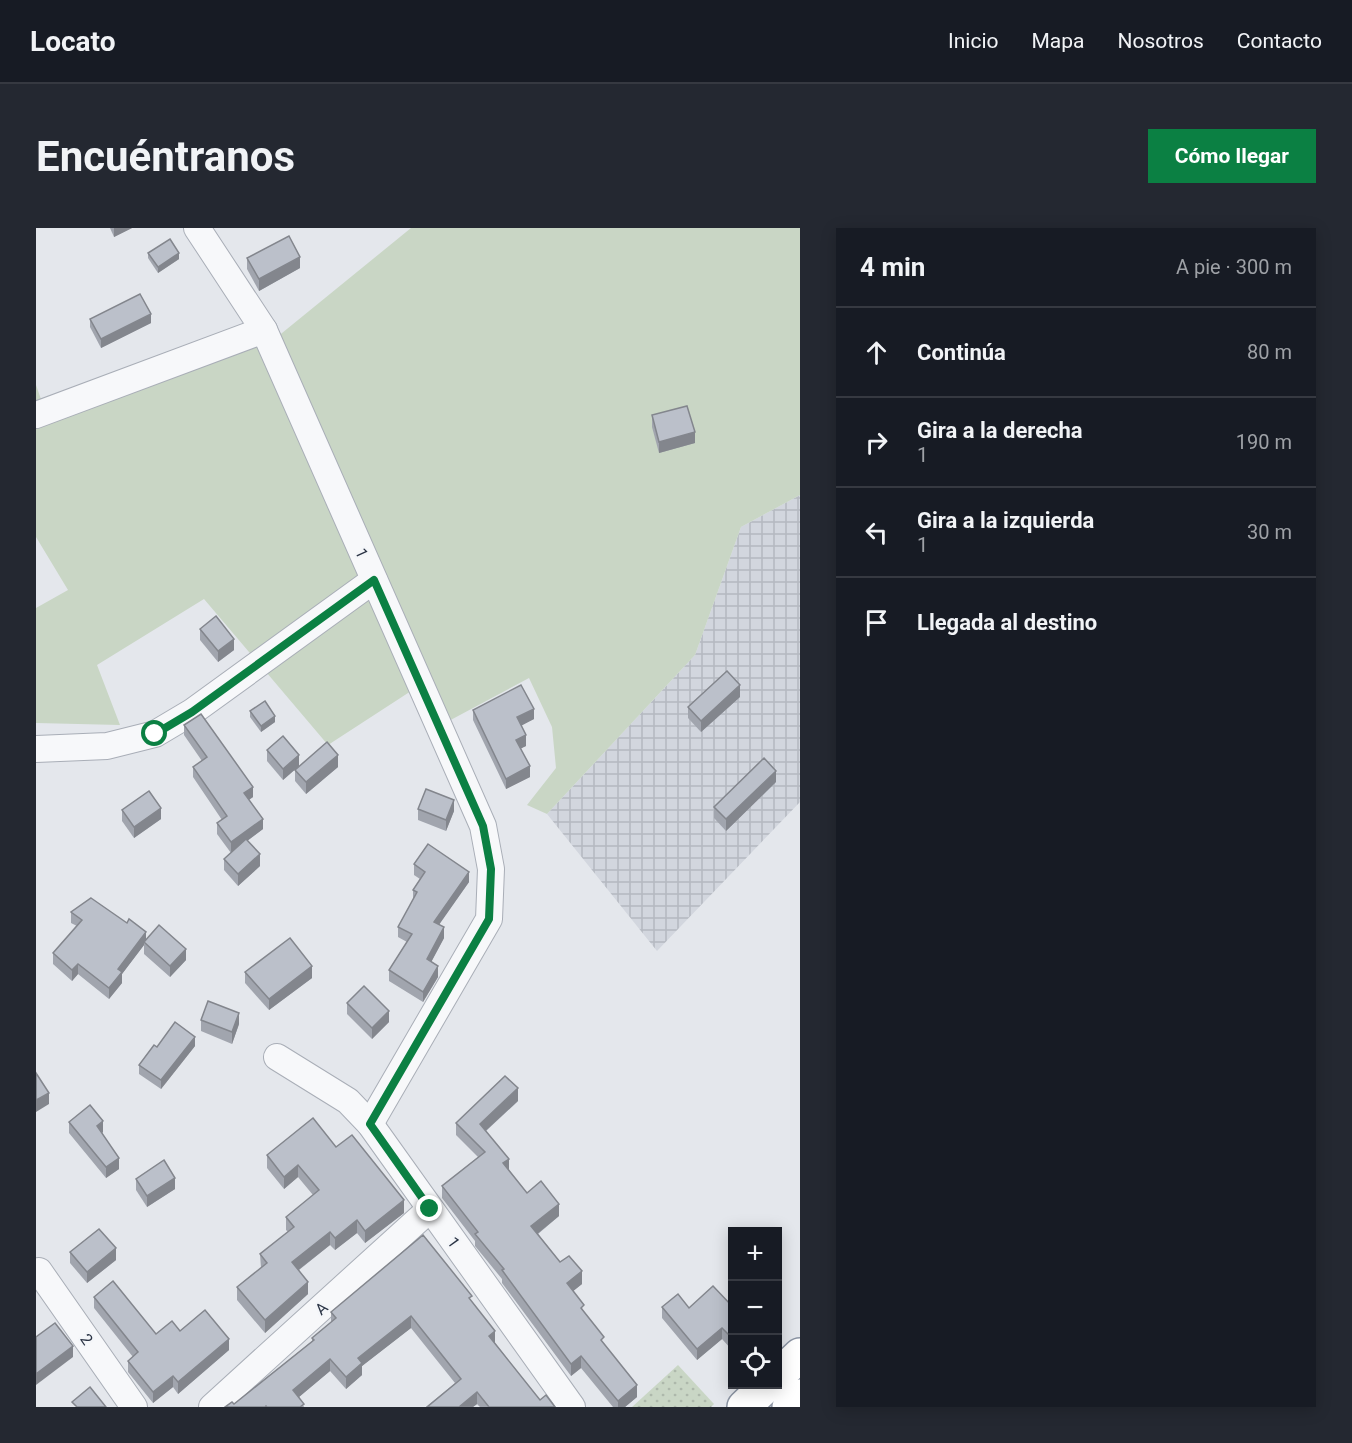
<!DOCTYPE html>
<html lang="es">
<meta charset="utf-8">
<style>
body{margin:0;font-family:Roboto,sans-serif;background:#242831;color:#f1f3f6}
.controls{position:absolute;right:18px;bottom:18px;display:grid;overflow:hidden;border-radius:0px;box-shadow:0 3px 15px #0003}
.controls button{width:54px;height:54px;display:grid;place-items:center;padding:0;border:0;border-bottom:2px solid #363941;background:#171b24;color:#f1f3f6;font:30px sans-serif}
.stop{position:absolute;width:18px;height:18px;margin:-14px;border:4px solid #0b8043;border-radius:50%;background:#fff}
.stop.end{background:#0b8043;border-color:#fff;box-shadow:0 2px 6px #0008}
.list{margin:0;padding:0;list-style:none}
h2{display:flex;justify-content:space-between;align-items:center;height:78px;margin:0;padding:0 24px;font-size:26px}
h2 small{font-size:20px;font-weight:400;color:#9ea1a6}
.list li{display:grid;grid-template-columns:39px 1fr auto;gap:18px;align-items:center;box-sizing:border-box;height:90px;padding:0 24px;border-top:2px solid #363941}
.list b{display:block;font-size:22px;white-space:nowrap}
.list p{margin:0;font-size:20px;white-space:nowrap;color:#9ea1a6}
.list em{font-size:20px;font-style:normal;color:#9ea1a6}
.icon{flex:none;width:33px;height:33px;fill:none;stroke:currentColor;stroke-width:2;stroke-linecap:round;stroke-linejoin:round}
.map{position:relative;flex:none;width:764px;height:1179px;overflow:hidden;border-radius:0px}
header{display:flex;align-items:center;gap:36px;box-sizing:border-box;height:84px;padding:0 30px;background:#171b24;border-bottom:2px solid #363941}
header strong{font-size:28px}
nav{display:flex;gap:33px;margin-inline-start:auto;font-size:21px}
.intro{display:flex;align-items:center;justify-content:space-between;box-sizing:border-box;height:144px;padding:0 36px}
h1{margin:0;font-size:42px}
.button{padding:15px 27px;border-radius:0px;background:#0b8043;color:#fff;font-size:21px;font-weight:700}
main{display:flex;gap:36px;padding:0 36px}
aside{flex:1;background:#171b24;border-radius:0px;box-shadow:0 3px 15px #0003}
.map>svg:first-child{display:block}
</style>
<header>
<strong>Locato</strong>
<nav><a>Inicio</a><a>Mapa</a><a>Nosotros</a><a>Contacto</a></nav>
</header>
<div class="intro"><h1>Encuéntranos</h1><a class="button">Cómo llegar</a></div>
<main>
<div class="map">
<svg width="764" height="1179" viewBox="0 0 764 1179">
<defs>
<pattern id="industrial-grid" width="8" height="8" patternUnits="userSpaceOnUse" patternTransform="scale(1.5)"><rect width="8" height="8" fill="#d2d6de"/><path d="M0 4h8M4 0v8" fill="none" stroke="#b4b8c0"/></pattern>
<pattern id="park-dots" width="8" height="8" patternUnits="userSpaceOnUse" patternTransform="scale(1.5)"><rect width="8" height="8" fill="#c9d6c5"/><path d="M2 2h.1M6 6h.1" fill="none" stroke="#adb8ab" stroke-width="1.8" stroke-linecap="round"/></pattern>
</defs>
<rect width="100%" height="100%" fill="#e4e7ec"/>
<polygon fill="url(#industrial-grid)" points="764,267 764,574 621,723 511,586 659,427 705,299"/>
<polygon fill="url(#park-dots)" points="642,1137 678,1176 675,1179 596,1179"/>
<polygon fill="#c9d6c5" points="375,0 764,0 764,267 705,299 659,427 511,586 491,577 520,540 516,499 493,450 409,495 392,452 292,517 168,371 61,437 84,497 0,495 0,380 32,362 0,309 0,157 12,191 235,114"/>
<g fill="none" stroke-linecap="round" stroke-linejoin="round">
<g stroke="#a9aeb7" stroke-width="28">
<g id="minor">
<polyline points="161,0 228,102 447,598 455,641 453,691 334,896"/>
<polyline points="0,187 228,102"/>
<polyline points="0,521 71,518 119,506 156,484 338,352"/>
<polyline points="241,829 312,873 334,896 536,1179"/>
<polyline points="3,1043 98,1179"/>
<polyline points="176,1179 394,981"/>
</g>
</g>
<g stroke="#8b94a3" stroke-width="36">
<g id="trunk">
<polyline points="742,1148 764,1127"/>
<polyline points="708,1179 732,1156"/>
<polyline points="753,1179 764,1168"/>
</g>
</g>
<use href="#minor" stroke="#f7f8fa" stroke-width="26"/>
<use href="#trunk" stroke="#fff" stroke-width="33"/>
</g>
<g fill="#a1a5ae">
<polygon points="74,0 96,0 78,9"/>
<polygon points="112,25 143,31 122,45 112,30"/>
<polygon points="211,30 264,40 223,63 211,41"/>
<polygon points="54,91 115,95 65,120 54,99"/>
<polygon points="616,187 659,215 623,225 616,199"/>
<polygon points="164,401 198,422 182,434 164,412"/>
<polygon points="704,469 665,504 652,490 652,479"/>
<polygon points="437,482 498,491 485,497 490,518 485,520 494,549 470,561 437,492"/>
<polygon points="214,483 239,494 225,504 214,489"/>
<polygon points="148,497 217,569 213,572 227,601 211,613 224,638 202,658 188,642 188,631 198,622 195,625 181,606 181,595 186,592 157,549 157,539 166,533 148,507"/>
<polygon points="231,522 263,538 247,552 231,533"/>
<polygon points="302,539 270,566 259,553 259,542"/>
<polygon points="740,554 690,603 678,590 678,579"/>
<polygon points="382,581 418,583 410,603 382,592"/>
<polygon points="86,582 125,591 98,610 86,593"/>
<polygon points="378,636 433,654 403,696 408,710 395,734 402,749 387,774 353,753 353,742 371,714 362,709 362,699 377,672 377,662 384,651 378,647"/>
<polygon points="35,684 110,712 150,732 134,749 108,726 108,717 86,746 86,755 73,771 42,746 36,753 17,736 17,725 41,698 35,695"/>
<polygon points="209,744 276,750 233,782 209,755"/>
<polygon points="311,775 353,794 336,811 311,786"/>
<polygon points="165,792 203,796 196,816 165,803"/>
<polygon points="159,818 125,861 103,846 103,837 121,819"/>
<polygon points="482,873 450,903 473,942 491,965 523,988 502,1006 524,1034 546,1056 537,1063 548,1084 601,1169 589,1179 577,1179 545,1140 535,1148 466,1055 466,1051 439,1018 439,1013 406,970 406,958 442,929 420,907 420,895"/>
<polygon points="33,894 67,904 66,905 83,941 70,950 33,905"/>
<polygon points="300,919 368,985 329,1015 321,1005 299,1022 294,1017 263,1042 272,1066 229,1105 201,1072 201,1059 225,1040 224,1026 252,1004 250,1002 250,989 277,967 262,949 248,961 231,940 231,927"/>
<polygon points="100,951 139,961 111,979 100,962"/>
<polygon points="34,1024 80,1032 51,1055 34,1035"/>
<polygon points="58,1069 120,1106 144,1103 193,1122 142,1166 137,1159 117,1175 92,1144 92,1133 97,1129 58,1080"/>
<polygon points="436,1074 459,1115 504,1172 519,1179 444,1179 441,1176 437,1179 390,1179 419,1155 375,1100 326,1138 326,1147 310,1161 294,1143 263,1169 268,1179 189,1179 198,1176 276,1113 276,1110 295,1094 295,1084"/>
<polygon points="696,1078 696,1122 686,1111 661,1132 626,1090 626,1079 653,1080"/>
</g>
<g fill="#83868d">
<polygon points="78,0 96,0 78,9"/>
<polygon points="143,25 143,31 122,45 122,39"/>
<polygon points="264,29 264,40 223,63 223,51"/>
<polygon points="115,86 115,95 65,120 65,111"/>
<polygon points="659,204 659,215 623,225 623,214"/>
<polygon points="198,411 198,422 182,434 182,423"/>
<polygon points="704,457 704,469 665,504 665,493"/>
<polygon points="498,481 498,491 481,500 481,489"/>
<polygon points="239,488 239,494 225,504 225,498"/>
<polygon points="490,507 490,518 480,523 480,512"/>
<polygon points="263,527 263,538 247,552 247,541"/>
<polygon points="302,527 302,539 270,566 270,554"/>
<polygon points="494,538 494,549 470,561 470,551"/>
<polygon points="740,543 740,554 690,603 690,591"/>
<polygon points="217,559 217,569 208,575 208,565"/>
<polygon points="418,572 418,583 410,603 410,592"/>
<polygon points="125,580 125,591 98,610 98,599"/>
<polygon points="227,591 227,601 195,625 195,614"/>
<polygon points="224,626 224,638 202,658 202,646"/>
<polygon points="433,644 433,654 398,704 398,694"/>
<polygon points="408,699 408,710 391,742 391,731"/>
<polygon points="110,704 110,714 108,714 108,717 86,746 86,755 73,771 73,760 82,741"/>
<polygon points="150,721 150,732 134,749 134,738"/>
<polygon points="42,736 42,746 36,753 36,742"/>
<polygon points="276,738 276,750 233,782 233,771"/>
<polygon points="402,738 402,749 387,774 387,764"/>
<polygon points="353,783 353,794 336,811 336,800"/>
<polygon points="203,785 203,796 196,816 196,804"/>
<polygon points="159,809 159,818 125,861 125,852"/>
<polygon points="482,860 482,873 444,908 444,896"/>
<polygon points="13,865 13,876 0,884 0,872"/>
<polygon points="67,893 67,904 61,909 61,898"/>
<polygon points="83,930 83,941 70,950 70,939"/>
<polygon points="473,931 473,943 467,935"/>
<polygon points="262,937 262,949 248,961 248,949"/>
<polygon points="139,950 139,961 111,979 111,968"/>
<polygon points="368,972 368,985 329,1015 329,1003"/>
<polygon points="523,976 523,988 495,1011 495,998"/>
<polygon points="321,992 321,1005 299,1022 299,1010"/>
<polygon points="294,1004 294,1017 256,1047 256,1034"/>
<polygon points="80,1020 80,1032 51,1055 51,1044"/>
<polygon points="546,1043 546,1056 531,1068 531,1055"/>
<polygon points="272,1054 272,1066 229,1105 229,1092"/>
<polygon points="375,1088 375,1100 326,1138 326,1147 310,1161 310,1149 322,1130"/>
<polygon points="686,1100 686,1111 661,1132 661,1121"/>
<polygon points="459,1103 459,1115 453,1120 453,1108"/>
<polygon points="193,1111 193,1122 142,1166 142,1154"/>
<polygon points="37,1118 37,1129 0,1157 0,1146"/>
<polygon points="545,1128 545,1140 535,1148 535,1136"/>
<polygon points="294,1131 294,1143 257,1174 257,1162"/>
<polygon points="137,1148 137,1159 117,1175 117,1164"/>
<polygon points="601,1157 601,1169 589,1179 582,1179 582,1173"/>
<polygon points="441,1164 441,1176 437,1179 423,1179"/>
</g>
<g fill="#bbc0ca" stroke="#83868d" stroke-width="1.5">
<polygon points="253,8 264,29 223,51 211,30"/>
<polygon points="134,11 143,25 122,39 112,25"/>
<polygon points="104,66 115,86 65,111 54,91"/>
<polygon points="651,178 659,204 623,214 616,187"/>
<polygon points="180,388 198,411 182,423 164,401"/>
<polygon points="691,443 704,457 665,493 652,479"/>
<polygon points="485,457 498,481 481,489 490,507 480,512 494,538 470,551 437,482"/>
<polygon points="229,473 239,488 225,498 214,483"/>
<polygon points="165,486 217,559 208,565 227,591 195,614 181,595 191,588 157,539 171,529 148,497"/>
<polygon points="247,508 263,527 247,541 231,522"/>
<polygon points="291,514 302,527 270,554 259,542"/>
<polygon points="728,530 740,543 690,591 678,579"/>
<polygon points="390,561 418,572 410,592 382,581"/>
<polygon points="113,563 125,580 98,599 86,582"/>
<polygon points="210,611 224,626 202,646 188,631"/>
<polygon points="392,616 433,644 398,694 408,699 391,731 402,738 387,764 353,742 376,706 362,699 381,664 377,662 389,644 378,636"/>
<polygon points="55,670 91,695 93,691 110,704 82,741 86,744 73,760 42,736 36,742 17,725 46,692 35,684"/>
<polygon points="123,697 150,721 134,738 108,714"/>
<polygon points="254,710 276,738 233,771 209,744"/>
<polygon points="328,758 353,783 336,800 311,775"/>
<polygon points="172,773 203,785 196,804 165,792"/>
<polygon points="139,794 159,809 125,852 103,837 118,817 121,819"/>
<polygon points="0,845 13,865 0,872"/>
<polygon points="469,848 482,860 444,896 473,931 467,935 491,965 505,953 523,976 495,998 524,1034 533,1028 546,1043 531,1055 548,1077 545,1080 568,1109 565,1112 601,1157 582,1173 545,1128 535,1136 466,1042 468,1041 439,1006 442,1004 406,958 449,924 420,895"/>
<polygon points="54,877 67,893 61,898 83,930 70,939 33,894"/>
<polygon points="277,890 300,919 316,907 368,972 329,1003 321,992 299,1010 294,1004 256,1034 272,1054 229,1092 201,1059 231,1035 224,1026 258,999 250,989 283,962 262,937 248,949 231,927"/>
<polygon points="128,932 139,950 111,968 100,951"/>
<polygon points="63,1001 80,1020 51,1044 34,1024"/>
<polygon points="387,1007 436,1068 433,1070 459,1103 453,1108 504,1172 510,1167 519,1179 453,1179 441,1164 423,1179 391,1179 425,1151 375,1088 322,1130 326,1135 310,1149 294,1131 257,1162 268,1176 264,1179 231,1179 230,1178 229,1179 189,1179 196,1174 198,1176 278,1112 276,1110 300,1090 295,1084"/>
<polygon points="77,1053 120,1106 136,1093 144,1103 169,1082 193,1111 142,1154 137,1148 117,1164 92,1133 102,1124 58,1069"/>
<polygon points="677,1058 696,1078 696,1110 686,1100 661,1121 626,1079 642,1066 653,1080"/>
<polygon points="19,1095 37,1118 0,1146 0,1109"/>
<polygon points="54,1159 70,1179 41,1179 36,1174"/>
</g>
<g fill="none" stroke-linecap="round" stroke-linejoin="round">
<polyline stroke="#0b8043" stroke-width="8" points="119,506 156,484 338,352 447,598 455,641 453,691 334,896 394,981"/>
</g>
<g text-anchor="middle" stroke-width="4.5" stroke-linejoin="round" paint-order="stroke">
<g font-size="16" fill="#2b3445" stroke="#f4f6f9">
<text transform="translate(326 325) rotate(66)" y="6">1</text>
<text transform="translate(418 1014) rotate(54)" y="6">1</text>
<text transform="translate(285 1080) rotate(-42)" y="6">A</text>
<text transform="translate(51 1111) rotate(55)" y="6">2</text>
</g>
</g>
</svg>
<div class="controls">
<button>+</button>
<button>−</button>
<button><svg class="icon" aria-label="locate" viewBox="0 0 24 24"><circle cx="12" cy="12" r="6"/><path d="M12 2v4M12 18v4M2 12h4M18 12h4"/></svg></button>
</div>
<div class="stop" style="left:119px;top:506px"></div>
<div class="stop end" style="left:394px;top:981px"></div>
</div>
<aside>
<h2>4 min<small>A pie · 300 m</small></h2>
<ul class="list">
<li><svg class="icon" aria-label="ahead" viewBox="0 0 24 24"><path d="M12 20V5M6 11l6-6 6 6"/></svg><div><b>Continúa</b></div><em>80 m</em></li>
<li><svg class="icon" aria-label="right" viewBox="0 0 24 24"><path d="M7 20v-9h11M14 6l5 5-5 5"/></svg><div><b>Gira a la derecha</b><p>1</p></div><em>190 m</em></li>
<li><svg class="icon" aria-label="left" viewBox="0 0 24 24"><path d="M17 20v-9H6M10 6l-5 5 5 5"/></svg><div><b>Gira a la izquierda</b><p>1</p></div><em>30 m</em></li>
<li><svg class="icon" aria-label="arrive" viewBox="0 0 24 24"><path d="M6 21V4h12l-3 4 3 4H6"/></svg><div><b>Llegada al destino</b></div></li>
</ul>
</aside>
</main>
